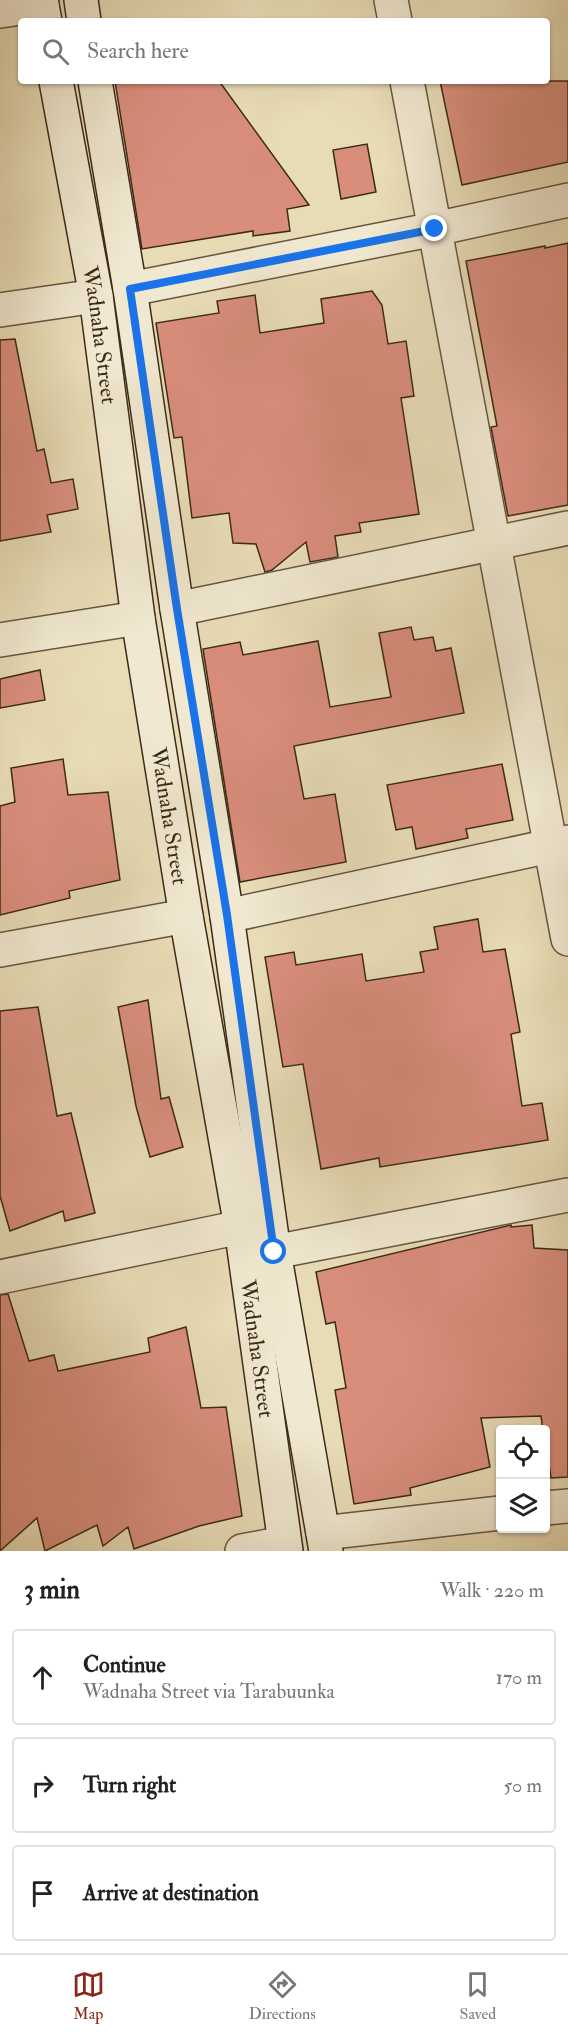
<!DOCTYPE html>
<meta charset="utf-8">
<style>
body{margin:0;font-family:"IM FELL Double Pica",serif;background:#f6f6f6;color:#222}
.controls{position:absolute;right:18px;bottom:18px;display:grid;overflow:hidden;border-radius:6px;box-shadow:0 2px 4px #0004}
.controls button{width:54px;height:54px;display:grid;place-items:center;padding:0;border:0;border-bottom:2px solid #e0e0e0;background:#fff;color:#222;font:30px sans-serif}
.stop{position:absolute;width:18px;height:18px;margin:-14px;border:4px solid #1a73e8;border-radius:50%;background:#fff}
.stop.end{background:#1a73e8;border-color:#fff;box-shadow:0 2px 6px #0008}
.list{margin:0;padding:0;list-style:none}
h2{display:flex;justify-content:space-between;align-items:center;height:78px;margin:0;padding:0 24px;font-size:26px}
h2 small{font-size:20px;font-weight:400;color:#767676}
.list li{display:grid;grid-template-columns:39px 1fr auto;gap:18px;align-items:center;box-sizing:border-box;height:96px;margin:0 12px 12px;padding:0 12px;border:2px solid #e0e0e0;border-radius:6px}
.list b{display:block;font-size:22px;white-space:nowrap}
.list p{margin:0;font-size:20px;white-space:nowrap;color:#767676}
.list em{font-size:20px;font-style:normal;color:#767676}
.icon{flex:none;width:33px;height:33px;fill:none;stroke:currentColor;stroke-width:2;stroke-linecap:round;stroke-linejoin:round}
.map{position:relative;flex:none;width:568px;height:1551px;overflow:hidden}
.search{position:absolute;background:#fff;box-shadow:0 2px 4px #0004;left:18px;right:18px;top:18px;height:66px;display:flex;align-items:center;gap:15px;box-sizing:border-box;padding:0 21px;border-radius:6px;color:#767676;font-size:22px}
.sheet{height:402px;background:#fff}
nav{display:flex;justify-content:space-around;align-items:center;box-sizing:border-box;height:84px;border-top:2px solid #e0e0e0;background:#fff;font-size:16px;color:#767676}
nav a{display:grid;justify-items:center;gap:3px}
nav .on{color:#8f2418}
.map>svg:first-child{display:block}
</style>
<div class="map">
<svg width="568" height="1551" viewBox="0 0 568 1551">
<rect width="100%" height="100%" fill="#e8dcb6"/>
<filter id="stains"><feTurbulence type="fractalNoise" baseFrequency=".00333" numOctaves="4"/><feColorMatrix values="0 0 0 0 .2 0 0 0 0 .09 0 0 0 0 .02 0 0 0 .5 -.17"/></filter>
<radialGradient id="worn" r=".72"><stop offset=".6" stop-color="#630" stop-opacity="0"/><stop offset="1" stop-color="#630" stop-opacity=".3"/></radialGradient>
<g fill="#d98e7c" stroke="#3c2a19" stroke-width="1.5">
<polygon points="115,81 219,81 309,205 287,209 290,231 253,236 253,231 142,249"/>
<polygon points="440,81 568,81 568,162 462,185"/>
<polygon points="367,144 376,192 341,199 333,150"/>
<polygon points="568,243 568,505 508,516 491,427 497,426 466,261 545,246 545,248"/>
<polygon points="372,291 382,305 388,344 406,341 414,396 401,398 419,514 359,523 361,532 335,536 338,557 310,562 306,542 272,570 265,572 256,544 233,543 229,513 192,518 182,437 174,438 156,323 219,313 217,301 255,295 260,333 324,323 321,299"/>
<polygon points="15,339 37,451 44,449 51,483 73,479 78,509 47,515 51,532 0,541 0,340"/>
<polygon points="411,627 414,640 433,637 436,651 451,648 464,713 294,746 304,799 335,794 346,862 240,882 203,649 240,642 243,655 318,641 330,707 391,697 379,633"/>
<polygon points="40,670 45,700 0,708 0,679"/>
<polygon points="63,759 68,795 108,792 120,880 69,891 70,898 0,915 0,806 15,802 11,768"/>
<polygon points="502,764 513,820 466,829 468,838 416,849 412,827 396,830 387,785"/>
<polygon points="478,919 483,952 505,949 520,1032 511,1034 522,1106 542,1103 548,1140 380,1167 379,1158 321,1169 303,1064 283,1067 265,957 294,952 296,965 362,954 366,981 424,972 420,952 438,949 434,927"/>
<polygon points="148,1000 161,1099 169,1097 183,1147 150,1157 136,1106 118,1007"/>
<polygon points="38,1007 57,1116 71,1113 95,1213 65,1221 63,1211 10,1231 0,1196 0,1011"/>
<polygon points="511,1225 511,1227 532,1225 534,1248 568,1250 568,1477 551,1478 546,1443 546,1430 543,1430 541,1416 481,1418 490,1467 410,1488 411,1495 354,1504 335,1390 346,1388 335,1322 326,1324 316,1272"/>
<polygon points="8,1294 29,1361 54,1355 58,1371 150,1352 148,1338 186,1327 201,1408 226,1407 242,1516 199,1526 134,1549 128,1527 103,1546 97,1525 45,1551 37,1518 0,1551 0,1295"/>
</g>
<g fill="none" stroke-linecap="round" stroke-linejoin="round">
<g stroke="#675640" stroke-width="36">
<g id="street">
<polyline points="391,0 395,21"/>
<polyline points="0,11 42,5"/>
<polyline points="407,81 568,939"/>
<polyline points="130,289 435,229 568,200"/>
<polyline points="0,310 96,296"/>
<polyline points="177,609 568,528"/>
<polyline points="0,640 138,618"/>
<polyline points="227,916 568,842"/>
<polyline points="0,950 186,916"/>
<polyline points="274,1252 568,1195"/>
<polyline points="0,1277 241,1227"/>
<polyline points="546,1508 568,1506"/>
<polyline points="323,1533 500,1513"/>
<polyline points="242,1551 284,1543"/>
</g>
</g>
<g stroke="#3c2a19" stroke-width="36">
<g id="secondary">
<polyline points="41,0 45,21"/>
<polyline points="81,0 84,21"/>
<path id="s1" d="M 56,81 L 96,296 L 138,618 L 186,916 L 241,1227 L 286,1551"/>
<polyline points="95,81 130,289 177,609 227,916 274,1252 326,1551"/>
</g>
</g>
<use href="#street" stroke="#f0e8d0" stroke-width="33"/>
<use href="#secondary" stroke="#f0e8d0" stroke-width="33"/>
</g>
<g fill="none" stroke-linecap="round" stroke-linejoin="round">
<polyline stroke="#1a73e8" stroke-width="8" points="274,1252 227,915 177,609 130,289 435,229"/>
</g>
<g text-anchor="middle" stroke-width="4.5" stroke-linejoin="round" paint-order="stroke">
<g font-size="22" fill="#3c2a19" stroke="#f0e8d0">
<text dy="8" stroke="none"><textPath href="#s1" startOffset="258">Wadnaha Street</textPath></text>
<text dy="8" stroke="none"><textPath href="#s1" startOffset="744">Wadnaha Street</textPath></text>
<text dy="8" stroke="none"><textPath href="#s1" startOffset="1284">Wadnaha Street</textPath></text>
</g>
</g>
<rect width="100%" height="100%" filter="url(#stains)"/>
<rect width="100%" height="100%" fill="url(#worn)"/>
</svg>
<div class="controls">
<button><svg class="icon" aria-label="locate" viewBox="0 0 24 24"><circle cx="12" cy="12" r="6"/><path d="M12 2v4M12 18v4M2 12h4M18 12h4"/></svg></button>
<button><svg class="icon" aria-label="layers" viewBox="0 0 24 24"><path d="M12 4l9 5-9 5-9-5zM3 14l9 5 9-5"/></svg></button>
</div>
<div class="stop" style="left:274px;top:1252px"></div>
<div class="stop end" style="left:435px;top:229px"></div>
<div class="search"><svg class="icon" aria-label="search" viewBox="0 0 24 24"><circle cx="10" cy="10" r="6"/><path d="M15 15l6 6"/></svg>Search here</div>
</div>
<section class="sheet">
<h2>3 min<small>Walk · 220 m</small></h2>
<ul class="list">
<li><svg class="icon" aria-label="ahead" viewBox="0 0 24 24"><path d="M12 20V5M6 11l6-6 6 6"/></svg><div><b>Continue</b><p>Wadnaha Street via Tarabuunka</p></div><em>170 m</em></li>
<li><svg class="icon" aria-label="right" viewBox="0 0 24 24"><path d="M7 20v-9h11M14 6l5 5-5 5"/></svg><div><b>Turn right</b></div><em>50 m</em></li>
<li><svg class="icon" aria-label="arrive" viewBox="0 0 24 24"><path d="M6 21V4h12l-3 4 3 4H6"/></svg><div><b>Arrive at destination</b></div></li>
</ul>
</section>
<nav>
<a class="on"><svg class="icon" aria-label="map" viewBox="0 0 24 24"><path d="M3 6l6-2 6 2 6-2v14l-6 2-6-2-6 2zM9 4v14M15 6v14"/></svg>Map</a>
<a><svg class="icon" aria-label="directions" viewBox="0 0 24 24"><path d="M12 3l9 9-9 9-9-9zM9 14v-3h6M13 9l2 2-2 2"/></svg>Directions</a>
<a><svg class="icon" aria-label="saved" viewBox="0 0 24 24"><path d="M7 4h10v16l-5-4-5 4z"/></svg>Saved</a>
</nav>
